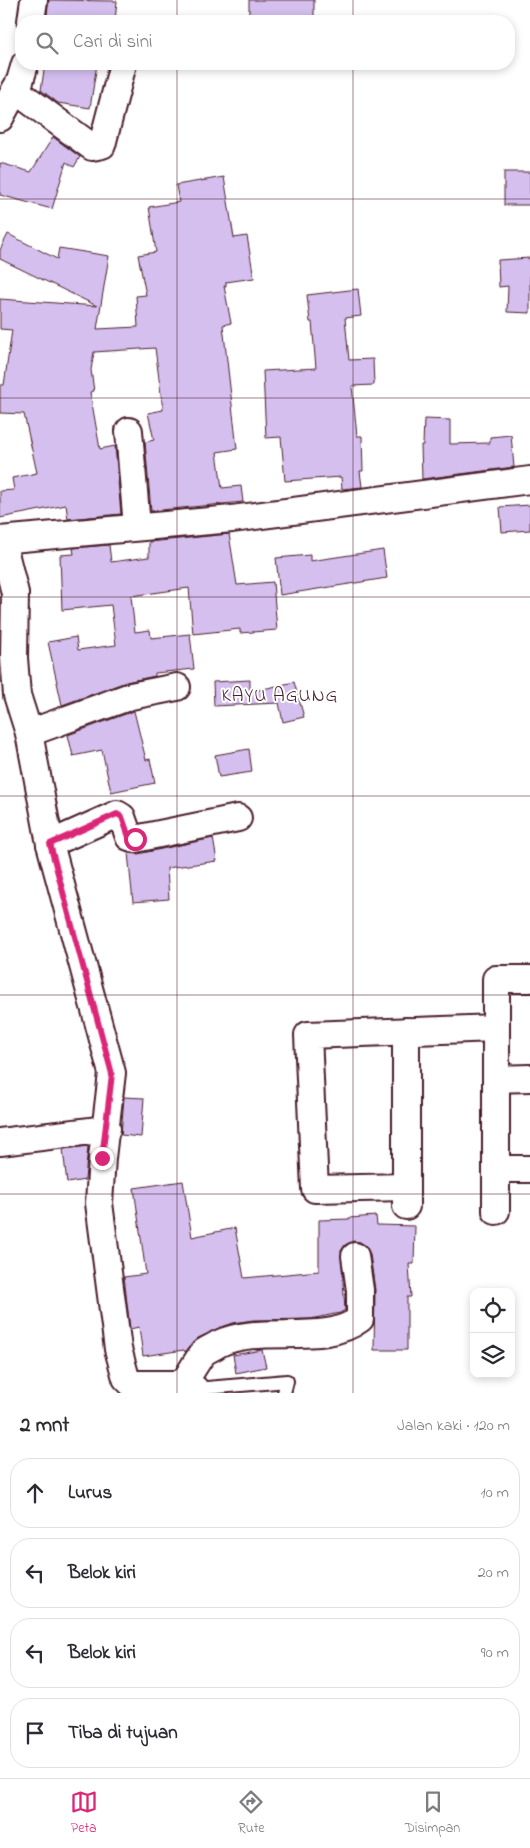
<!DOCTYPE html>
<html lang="id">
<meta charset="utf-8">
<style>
body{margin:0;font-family:"Indie Flower",sans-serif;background:#f7f7f7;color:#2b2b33}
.controls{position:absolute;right:15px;bottom:15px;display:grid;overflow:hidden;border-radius:10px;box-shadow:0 2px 8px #0003}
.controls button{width:45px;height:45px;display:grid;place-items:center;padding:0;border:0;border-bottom:1px solid #e1e1e2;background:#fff;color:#2b2b33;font:25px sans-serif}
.stop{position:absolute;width:15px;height:15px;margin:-11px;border:4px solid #db2777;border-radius:50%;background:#fff}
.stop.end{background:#db2777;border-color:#fff;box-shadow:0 1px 5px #0008}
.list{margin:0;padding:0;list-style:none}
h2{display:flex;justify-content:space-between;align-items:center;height:65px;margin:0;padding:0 20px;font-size:21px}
h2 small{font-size:16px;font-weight:400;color:#7c7c81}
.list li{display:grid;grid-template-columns:32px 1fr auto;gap:15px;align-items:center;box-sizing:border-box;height:70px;margin:0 10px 10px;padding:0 10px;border:1px solid #e1e1e2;border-radius:20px}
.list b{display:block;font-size:19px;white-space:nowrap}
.list em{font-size:16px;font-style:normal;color:#7c7c81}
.icon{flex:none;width:28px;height:28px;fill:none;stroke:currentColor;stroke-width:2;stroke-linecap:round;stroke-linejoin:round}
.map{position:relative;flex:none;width:530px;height:1393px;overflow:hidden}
.search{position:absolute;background:#fff;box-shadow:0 2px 8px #0003;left:15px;right:15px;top:15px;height:55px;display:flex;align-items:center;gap:12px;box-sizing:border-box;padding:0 18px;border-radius:20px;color:#7c7c81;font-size:19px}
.sheet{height:385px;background:#fff}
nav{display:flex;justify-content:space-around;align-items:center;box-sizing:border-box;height:70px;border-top:1px solid #e1e1e2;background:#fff;font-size:14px;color:#7c7c81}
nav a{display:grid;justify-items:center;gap:2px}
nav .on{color:#db2777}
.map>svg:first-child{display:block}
</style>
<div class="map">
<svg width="530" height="1393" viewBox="0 0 530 1393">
<rect width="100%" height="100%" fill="#fff"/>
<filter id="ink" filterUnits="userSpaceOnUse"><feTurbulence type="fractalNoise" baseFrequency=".02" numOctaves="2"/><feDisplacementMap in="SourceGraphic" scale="10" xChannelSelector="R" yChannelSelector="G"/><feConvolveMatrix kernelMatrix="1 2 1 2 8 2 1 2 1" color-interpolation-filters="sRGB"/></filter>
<g filter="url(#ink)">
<g fill="#d4bfef" stroke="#4a1f2b">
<polygon points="49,0 117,1 115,21 46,21"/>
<rect x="249" y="0" width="65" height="21"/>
<polygon points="45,64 97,64 90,108 58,103 41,90"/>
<polygon points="53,137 80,157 74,167 66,162 52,209 0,195 0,163 31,172"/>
<rect x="504" y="172" width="26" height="33"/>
<polygon points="224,177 234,238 247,236 254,278 226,282 226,286 224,286 231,323 223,325 237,449 217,452 222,488 241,486 243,502 151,511 145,442 154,440 148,413 163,410 155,348 94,352 91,370 94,391 90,392 100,449 115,446 121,514 68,519 66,505 0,518 0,491 14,490 12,478 37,473 24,414 0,413 0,385 4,385 12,330 0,329 0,299 97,306 0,259 0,250 8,234 57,259 59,248 109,256 97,329 138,327 136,296 146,295 138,255 156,252 149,207 179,202 176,185"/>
<polygon points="530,258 530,313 507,312 508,286 499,287 498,260"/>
<polygon points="358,289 361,316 345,318 349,360 373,359 374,385 352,386 357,436 362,436 363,471 360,471 362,487 342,489 341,477 285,481 281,437 266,438 263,371 316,368 312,322 310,322 307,295"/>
<polygon points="424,419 450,420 450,444 490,443 490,437 511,435 514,467 422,479 421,445 423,445"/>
<polygon points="530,505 530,530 502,532 500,507"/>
<polygon points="229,534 237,585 273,582 277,630 240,633 240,629 193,634 189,588 131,596 135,632 150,630 151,638 190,634 194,669 155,673 155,676 126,682 62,705 48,642 76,637 78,650 116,645 111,605 62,610 60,555 74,554 73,548 109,545 111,562 149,557 149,542"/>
<polygon points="383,550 387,578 280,595 276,558 310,555 310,561"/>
<polygon points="250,680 250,692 294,682 304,717 283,722 279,703 214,706 213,682"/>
<polygon points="134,711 146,760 150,759 155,783 111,792 102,750 73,756 68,735"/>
<polygon points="249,749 252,772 219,777 215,755"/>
<polygon points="213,838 217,861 167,868 169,899 133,902 128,853 138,854"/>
<polygon points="124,1097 144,1098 141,1137 121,1135"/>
<polygon points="88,1146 85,1180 67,1183 63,1149"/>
<polygon points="183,1181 192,1237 235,1228 244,1278 319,1271 319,1220 349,1219 349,1218 376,1216 377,1225 415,1226 414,1264 409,1264 411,1297 407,1297 407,1350 374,1350 375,1290 370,1254 366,1246 360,1242 353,1241 345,1245 341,1251 345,1310 340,1313 310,1319 253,1320 233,1323 198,1338 185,1352 184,1350 143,1356 139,1327 130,1329 124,1277 146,1274 134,1188"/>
<polygon points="262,1350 266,1367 236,1373 233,1355"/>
</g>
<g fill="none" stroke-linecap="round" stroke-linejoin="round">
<g stroke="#4a1f2b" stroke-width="16">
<polyline id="lane" points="195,1389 287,1381 284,1393"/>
</g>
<g stroke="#4a1f2b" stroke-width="30">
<g id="street">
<polyline points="31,21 34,0"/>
<polyline points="15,90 92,147 102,145 123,64"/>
<polyline points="0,118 20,81 25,64"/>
<polyline points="129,431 137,527"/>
<polyline points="0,540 232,519 530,480"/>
<polyline points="2,541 15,593 14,658 17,695 29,733 50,844 112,1073 102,1158 99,1203 118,1349 126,1378 132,1384 183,1384 195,1389 196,1393"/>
<polyline points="29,733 131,696 177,687"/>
<polyline points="50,844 117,814 122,817 129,837 135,839 238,818"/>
<polyline points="406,1031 406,1206"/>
<polyline points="496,1079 530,1078"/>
<polyline points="0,1142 107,1129"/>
<polyline points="496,1169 530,1169"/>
<polyline points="406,1187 315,1189 308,1035 496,1028"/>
<polyline points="496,1211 496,979 530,979"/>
<path d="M 183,1384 C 190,1374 196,1361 204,1352 C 208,1349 214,1347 218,1344 C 261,1323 324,1347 360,1319 L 360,1290 L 355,1256"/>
</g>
</g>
<use href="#lane" stroke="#fff" stroke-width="12"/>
<use href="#street" stroke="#fff" stroke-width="26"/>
</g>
</g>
<g fill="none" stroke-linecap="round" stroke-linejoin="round" filter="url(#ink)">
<polyline stroke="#db2777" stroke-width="6" points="102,1158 112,1074 50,844 117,814 122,817 129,837 135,839"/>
</g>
<path fill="none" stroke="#4a1f2b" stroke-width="1" stroke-opacity="0.55" d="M 177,0 L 177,21M 353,0 L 353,21M 177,64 L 177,1393M 353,64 L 353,1393M 0,199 L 530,199M 0,398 L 530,398M 0,597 L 530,597M 0,796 L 530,796M 0,995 L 530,995M 0,1194 L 530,1194"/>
<g text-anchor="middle" stroke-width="4" stroke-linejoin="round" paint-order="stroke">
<g font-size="19" letter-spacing="1" fill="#4a1f2b" stroke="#fff">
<text x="280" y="701">KAYU AGUNG</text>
</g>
</g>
</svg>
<div class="controls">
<button><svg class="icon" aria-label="locate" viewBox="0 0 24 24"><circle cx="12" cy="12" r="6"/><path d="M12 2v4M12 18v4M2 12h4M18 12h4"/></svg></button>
<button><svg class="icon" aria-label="layers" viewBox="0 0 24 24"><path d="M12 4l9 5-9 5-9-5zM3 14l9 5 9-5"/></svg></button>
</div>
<div class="stop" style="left:135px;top:839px"></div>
<div class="stop end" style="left:102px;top:1158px"></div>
<div class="search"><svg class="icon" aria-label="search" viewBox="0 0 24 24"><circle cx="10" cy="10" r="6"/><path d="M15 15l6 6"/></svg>Cari di sini</div>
</div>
<section class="sheet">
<h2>2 mnt<small>Jalan kaki · 120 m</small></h2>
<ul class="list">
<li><svg class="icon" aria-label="ahead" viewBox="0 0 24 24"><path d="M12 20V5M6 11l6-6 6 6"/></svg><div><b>Lurus</b></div><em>10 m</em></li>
<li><svg class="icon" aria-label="left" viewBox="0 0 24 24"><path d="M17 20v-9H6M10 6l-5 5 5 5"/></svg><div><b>Belok kiri</b></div><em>20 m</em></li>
<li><svg class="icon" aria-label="left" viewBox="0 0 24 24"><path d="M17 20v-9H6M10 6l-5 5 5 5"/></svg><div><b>Belok kiri</b></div><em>90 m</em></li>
<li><svg class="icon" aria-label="arrive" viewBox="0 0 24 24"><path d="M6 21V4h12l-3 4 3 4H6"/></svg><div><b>Tiba di tujuan</b></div></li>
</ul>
</section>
<nav>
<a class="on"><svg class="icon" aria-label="map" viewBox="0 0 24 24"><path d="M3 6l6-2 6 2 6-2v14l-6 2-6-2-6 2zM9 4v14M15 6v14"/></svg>Peta</a>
<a><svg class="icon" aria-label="directions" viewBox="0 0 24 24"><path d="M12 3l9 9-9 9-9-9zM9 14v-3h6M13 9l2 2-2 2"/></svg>Rute</a>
<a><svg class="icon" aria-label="saved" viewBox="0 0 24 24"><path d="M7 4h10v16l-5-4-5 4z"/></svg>Disimpan</a>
</nav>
